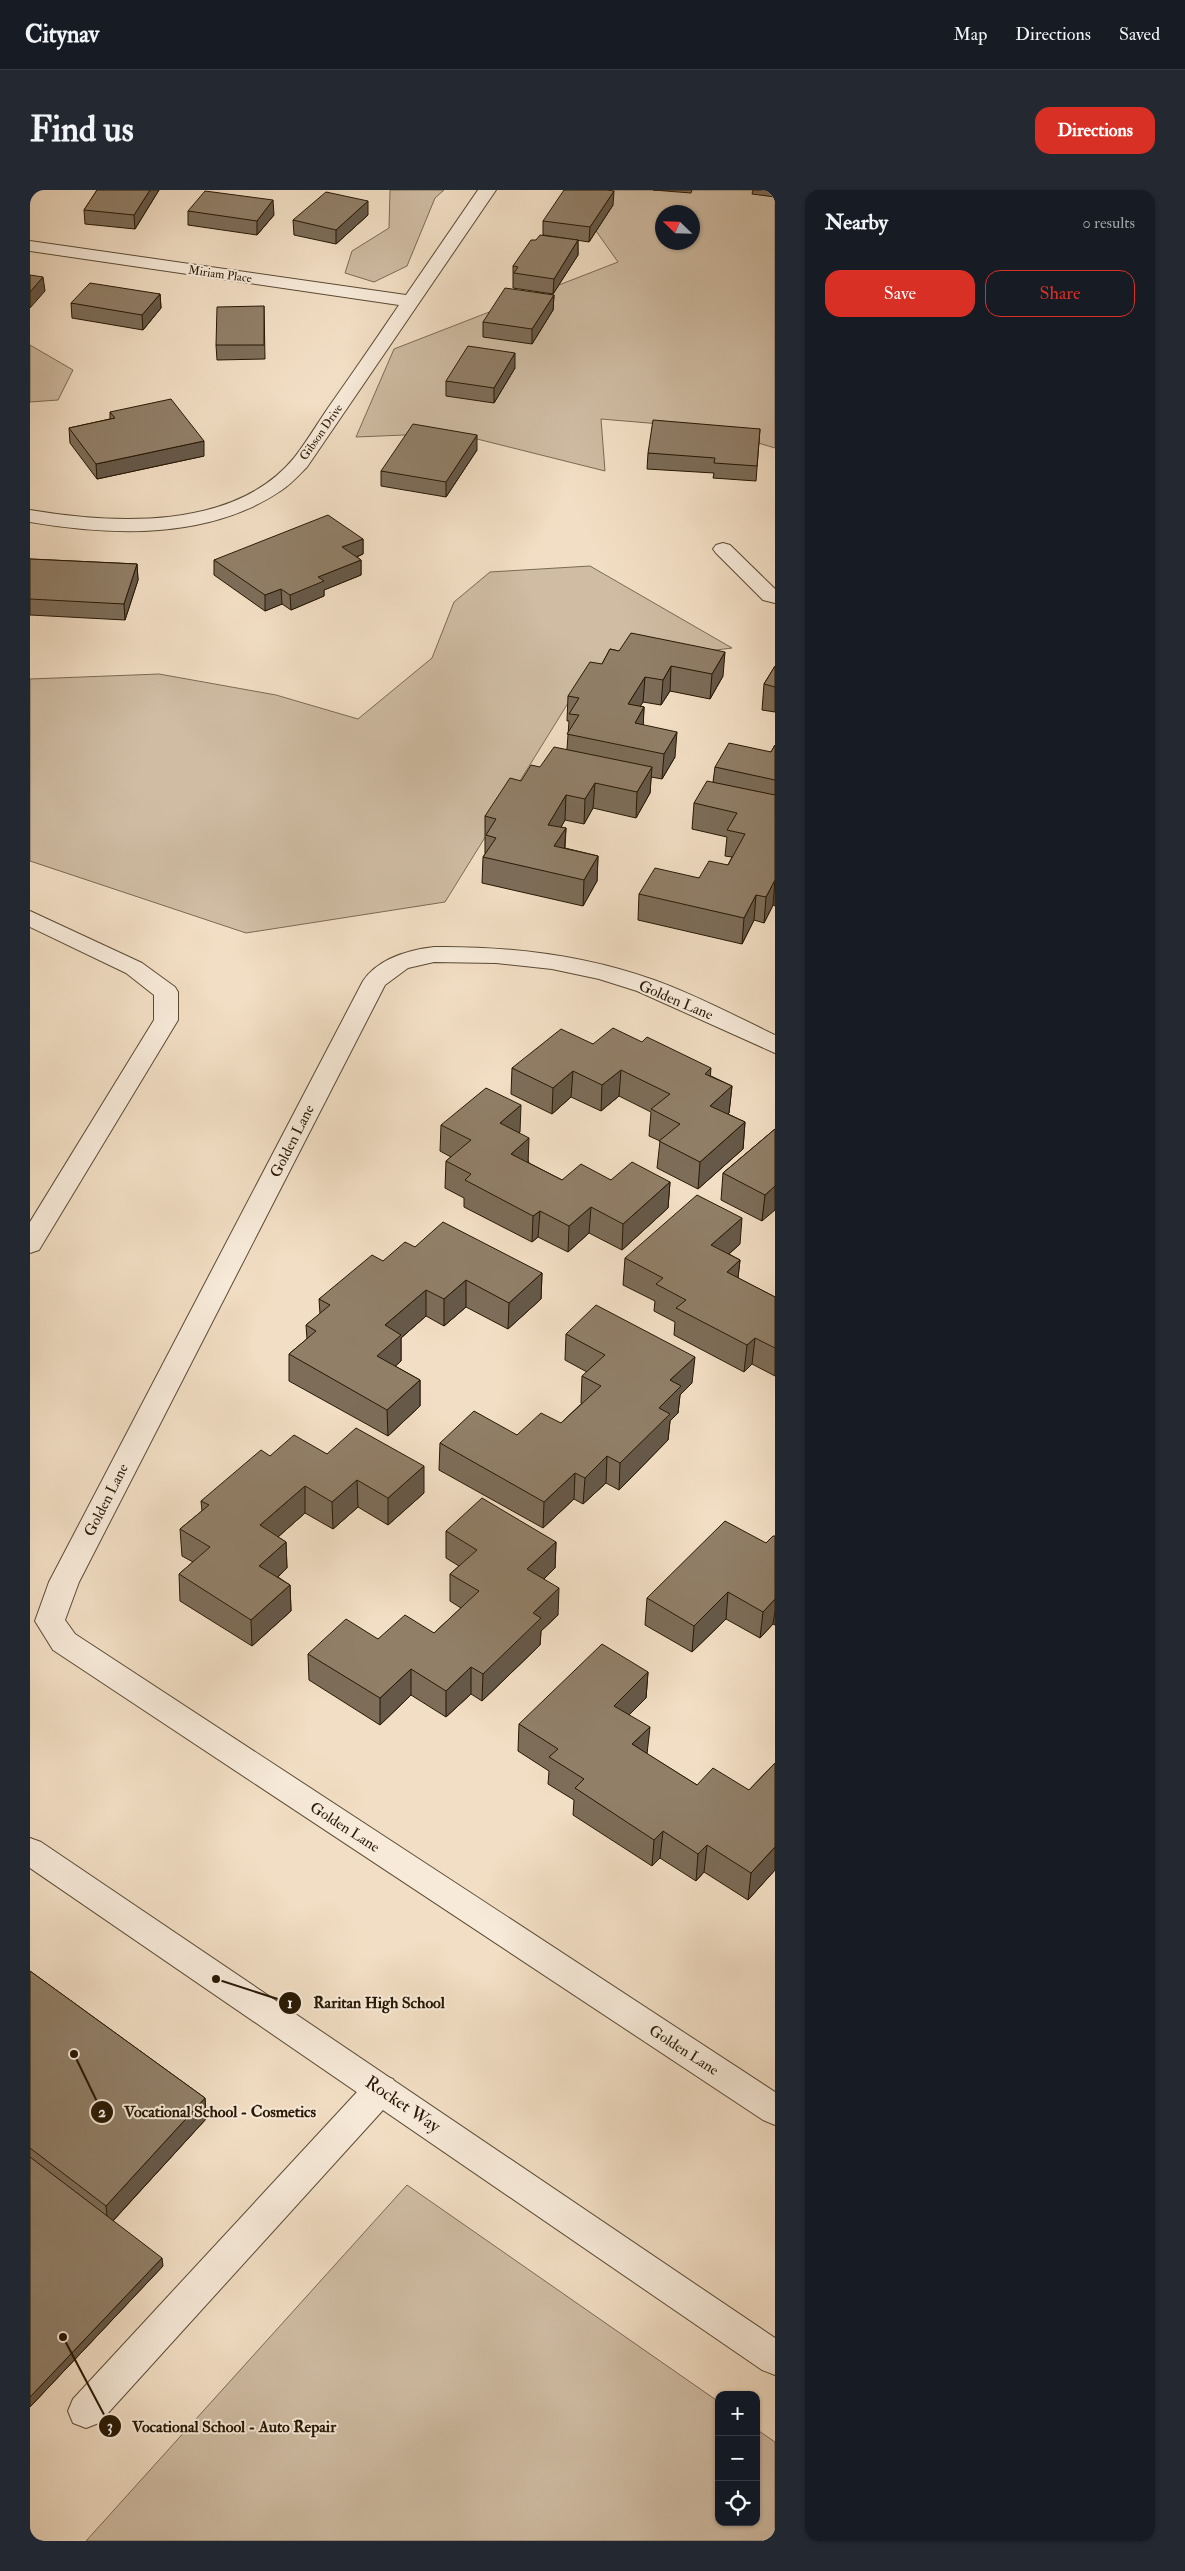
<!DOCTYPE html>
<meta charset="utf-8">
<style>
body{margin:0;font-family:"IM FELL Double Pica",serif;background:#242831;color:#f1f3f6}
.controls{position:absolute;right:15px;bottom:15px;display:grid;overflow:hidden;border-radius:10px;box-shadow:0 1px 4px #0004}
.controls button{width:45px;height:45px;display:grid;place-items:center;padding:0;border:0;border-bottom:1px solid #363941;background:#171b24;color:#f1f3f6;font:25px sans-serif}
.compass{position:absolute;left:625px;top:15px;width:45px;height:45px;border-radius:50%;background:#171b24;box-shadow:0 1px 4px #0004;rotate:293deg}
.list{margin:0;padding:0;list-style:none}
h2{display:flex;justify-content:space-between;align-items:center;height:65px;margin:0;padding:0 20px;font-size:21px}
h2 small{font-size:16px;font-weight:400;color:#9ea1a6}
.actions{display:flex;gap:10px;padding:15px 20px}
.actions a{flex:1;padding:11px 0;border:1px solid #d93025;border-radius:15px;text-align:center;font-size:18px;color:#d93025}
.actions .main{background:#d93025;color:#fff}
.icon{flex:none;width:28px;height:28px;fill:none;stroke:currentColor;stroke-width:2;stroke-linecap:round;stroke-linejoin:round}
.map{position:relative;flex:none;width:745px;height:2351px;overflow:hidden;border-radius:15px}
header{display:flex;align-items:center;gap:30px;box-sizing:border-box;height:70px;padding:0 25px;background:#171b24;border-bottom:1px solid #363941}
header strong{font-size:24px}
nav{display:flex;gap:28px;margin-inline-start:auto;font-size:18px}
.intro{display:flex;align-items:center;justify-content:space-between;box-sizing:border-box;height:120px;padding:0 30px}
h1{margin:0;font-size:35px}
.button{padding:12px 22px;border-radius:15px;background:#d93025;color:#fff;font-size:18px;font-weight:700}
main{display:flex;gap:30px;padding:0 30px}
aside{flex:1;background:#171b24;border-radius:15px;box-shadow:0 1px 4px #0004}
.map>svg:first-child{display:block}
</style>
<header>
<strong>Citynav</strong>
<nav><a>Map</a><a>Directions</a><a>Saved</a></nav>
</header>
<div class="intro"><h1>Find us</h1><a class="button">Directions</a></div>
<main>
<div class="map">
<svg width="745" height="2351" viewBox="0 0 745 2351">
<rect width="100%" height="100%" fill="#f2dec4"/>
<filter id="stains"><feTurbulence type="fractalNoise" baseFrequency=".004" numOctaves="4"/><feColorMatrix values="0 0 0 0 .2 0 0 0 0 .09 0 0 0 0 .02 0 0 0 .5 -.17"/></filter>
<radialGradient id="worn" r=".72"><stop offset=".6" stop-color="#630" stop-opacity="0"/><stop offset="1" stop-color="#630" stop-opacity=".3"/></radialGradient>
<g fill="#cfbca3" stroke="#7b6a54" fill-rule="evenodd">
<polygon points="360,0 414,0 405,8 377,76 344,92 315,83 322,61 359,38"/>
<path d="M 537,0 L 745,0 L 745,258 L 678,238 L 571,229 L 575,281 L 423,243 L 326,247 L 364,159 L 588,72 ZM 632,22 L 662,22 L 662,52 L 632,52 Z"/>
<polygon points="0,155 43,180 28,210 0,212"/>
<polygon points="560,376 702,458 561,476 415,712 216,743 0,671 0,489 129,484 246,505 328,529 402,468 424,412 460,382"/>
<polygon points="377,1995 689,2212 689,2332 726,2332 726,2239 745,2252 745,2351 56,2351"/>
</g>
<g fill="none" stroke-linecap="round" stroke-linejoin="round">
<g stroke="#5a4a34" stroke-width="2">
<polygon id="lane" points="351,1885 363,1889 368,1899 363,1909 69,2233 56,2238 43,2233 38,2221 43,2209 339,1889"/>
</g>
<g stroke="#5a4a34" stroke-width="2">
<g id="street">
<path d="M 448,0 L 466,0 L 277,277 C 269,285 261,294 252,300 C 179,350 82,346 0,332 L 0,320 C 83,334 204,341 264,268 C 276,253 287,234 298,218 C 322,184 346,149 369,115 L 0,61 L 0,51 L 376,105 Z"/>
<polygon points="693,353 700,355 745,399 745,413 733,410 686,363 683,359 686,355"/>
<polygon points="0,721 112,773 145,797 148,802 148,830 9,1060 0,1063 0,1032 124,830 124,805 96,783 0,737"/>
<path d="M 404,757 C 478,756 554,765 624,790 C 666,805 705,826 745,845 L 745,863 L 607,801 L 569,789 L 522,779 L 466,773 L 404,772 L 378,778 L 355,795 L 49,1392 L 35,1430 L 45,1444 L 745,1902 L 745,1935 L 733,1930 L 23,1460 L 5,1431 L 19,1392 L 333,791 C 348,769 378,760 404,757 Z"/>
<polygon points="0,1648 11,1652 745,2148 745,2185 732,2180 0,1678"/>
</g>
</g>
<use href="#lane" fill="#f7ead9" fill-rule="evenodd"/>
<use href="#street" fill="#f7ead9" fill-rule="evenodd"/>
</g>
<g fill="#7d6d59" stroke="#271804">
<polygon points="67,0 129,0 105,39 55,34 54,20"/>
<polygon points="623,0 662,0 661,3"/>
<polygon points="723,0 745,0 745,7 722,4"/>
<polygon points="583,15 559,52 513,45 513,31"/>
<polygon points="158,21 244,25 227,45 158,35"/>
<polygon points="338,25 306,54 264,45 263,30"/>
<polygon points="506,50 548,50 548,65 523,104 483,98 483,76"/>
<polygon points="130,104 131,118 113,140 42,128 41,113"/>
<polygon points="524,105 523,120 502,154 453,147 453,132"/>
<polygon points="234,116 235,169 187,170 186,155"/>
<polygon points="485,178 464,213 416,206 416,191"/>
<polygon points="80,222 174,266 67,289 40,253 39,238 80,229"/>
<polygon points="730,239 726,291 683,288 684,283 617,279 618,263"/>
<polygon points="447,260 416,307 351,296 351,281"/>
<polygon points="333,349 333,364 327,367 331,370 331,385 294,400 294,406 261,420 252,414 235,421 184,385 184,370"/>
<polygon points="0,369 107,374 108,390 95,430 0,425"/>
<polygon points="580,459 693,486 680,509 640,501 631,515 613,512 610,516 614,517 613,535 645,567 632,589 621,587 620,603 606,628 563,618 554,634 535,630 531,637 536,638 535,658 568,666 567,691 553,716 452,693 453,667 455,664 455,626 491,591 537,559 539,531 537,531 538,506 572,474"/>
<polygon points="745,476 745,522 732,520 734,494"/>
<polygon points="745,555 745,716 743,715 734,733 724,730 712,754 608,730 609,704 669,688 698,675 702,667 695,666 697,647 662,639 664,613 683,592 685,577 741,562"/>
<polygon points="563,854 681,886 702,896 699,923 698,924 715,932 713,959 668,999 627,978 630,951 619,946 621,922 589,906 571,921 541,907 522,924 481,904 482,878"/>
<polygon points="411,935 490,942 489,943 499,973 532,990 581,990 640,992 638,1018 592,1060 559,1043 538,1062 508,1047 502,1052 434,1017 434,1008 415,998 416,971 421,967 410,961"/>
<polygon points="745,939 732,1031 691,1010 693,983"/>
<polygon points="710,1054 699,1064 710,1070 708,1088 745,1107 745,1186 722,1174 714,1182 644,1145 645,1132 624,1121 625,1111 593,1095 595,1068"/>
<polygon points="385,1057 512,1083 511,1109 478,1139 436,1117 414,1136 396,1126 371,1148 371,1171 365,1176 390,1190 390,1216 358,1246 259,1191 259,1164 277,1149 276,1135 290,1124 289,1109 353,1071"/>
<polygon points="536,1144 662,1193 650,1205 648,1223 640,1231 638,1250 589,1300 576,1293 553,1314 544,1309 513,1338 409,1280 410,1253 487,1245 531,1233 552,1213 551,1213 552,1186 557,1182 535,1170"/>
<polygon points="297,1264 394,1303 358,1335 328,1317 303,1339 275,1323 248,1347 256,1352 257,1378 248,1387 260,1395 261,1421 222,1456 150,1411 149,1384 163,1372 152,1366 150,1339 172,1321 171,1311 240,1266"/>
<polygon points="416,1341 526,1352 525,1378 514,1389 528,1425 511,1441 510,1455 452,1511 441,1504 416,1527 381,1505 350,1535 279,1490 278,1464 348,1449 404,1443 431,1418 420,1411 420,1384 429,1376 416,1368"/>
<polygon points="745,1346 745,1435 743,1434 730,1448 696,1429 662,1462 615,1435 617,1408 736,1353"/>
<polygon points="618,1482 616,1508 599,1525 617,1564 667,1595 719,1600 745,1573 745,1680 718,1710 674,1682 666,1691 630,1668 622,1676 543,1625 544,1610 518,1594 519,1581 488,1561 489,1534"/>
<polygon points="0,1781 175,1908 176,1929 83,2031 133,2076 0,2217"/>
</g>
<g fill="#665949" stroke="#271804">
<polygon points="120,0 129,0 105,39 104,25"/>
<polygon points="584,1 583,15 559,52 560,37"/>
<polygon points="243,10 244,25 227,45 227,31"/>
<polygon points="338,11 338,25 306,54 306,40"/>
<polygon points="548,50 548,65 523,104 524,89"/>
<polygon points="13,87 15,101 0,118 0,102"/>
<polygon points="130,104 131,118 113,140 112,125"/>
<polygon points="524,105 523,120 502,154 502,139"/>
<polygon points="485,163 485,178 464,213 464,198"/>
<polygon points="447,245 447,260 416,307 416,292"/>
<polygon points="174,251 174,266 67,289 66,274"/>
<polygon points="333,349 333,364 313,372 312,357"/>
<polygon points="331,370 331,385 294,400 294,406 261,420 260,405 288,387"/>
<polygon points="107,374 108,390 95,430 94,414"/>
<polygon points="251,399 252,414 235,421 235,405"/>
<polygon points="695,462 693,486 680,509 682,484"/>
<polygon points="641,476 640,501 631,515 633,490"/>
<polygon points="615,487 613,512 596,539 598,514"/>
<polygon points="614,517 613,542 603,558 605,533"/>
<polygon points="647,542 645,567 632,589 634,564"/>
<polygon points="622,577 620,603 606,628 607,602"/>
<polygon points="565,593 563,618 554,634 555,609"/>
<polygon points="536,605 535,630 518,660 518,635"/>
<polygon points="536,638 534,664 524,656"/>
<polygon points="568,666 567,691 553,716 554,690"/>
<polygon points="745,690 743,715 734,733 736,707"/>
<polygon points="726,705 724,730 712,754 714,728"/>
<polygon points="681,878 679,904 675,884"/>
<polygon points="591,880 589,906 571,921 572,895"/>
<polygon points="543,881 541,907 522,924 523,898"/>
<polygon points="702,896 699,923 678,942 680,916"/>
<polygon points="491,915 490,942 469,959 470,933"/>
<polygon points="715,932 713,959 668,999 670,972"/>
<polygon points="499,948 498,974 481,964"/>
<polygon points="640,992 638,1018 592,1060 593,1034"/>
<polygon points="745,996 745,1020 732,1031 735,1005"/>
<polygon points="561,1017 559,1043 538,1062 539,1036"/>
<polygon points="510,1021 508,1047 502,1052 503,1026"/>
<polygon points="712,1028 710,1054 679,1081 681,1055"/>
<polygon points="710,1070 707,1096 697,1082"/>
<polygon points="512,1083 511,1109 478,1139 479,1113"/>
<polygon points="436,1090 436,1117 414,1136 414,1109"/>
<polygon points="396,1100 396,1126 371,1148 371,1171 347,1193 347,1166 355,1135"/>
<polygon points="725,1148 722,1174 714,1182 717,1155"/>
<polygon points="665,1167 662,1193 650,1205 648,1223 640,1231 638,1250 589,1300 590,1273 640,1190"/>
<polygon points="390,1190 390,1216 358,1246 357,1220"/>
<polygon points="577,1266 576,1293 553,1314 555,1288"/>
<polygon points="394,1276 394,1303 358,1335 358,1308"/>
<polygon points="545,1283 544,1309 513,1338 514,1312"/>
<polygon points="327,1290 328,1317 303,1339 302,1312"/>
<polygon points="275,1296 275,1323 231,1362 230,1335"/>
<polygon points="256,1352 257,1378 231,1403 229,1376"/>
<polygon points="526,1352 525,1378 496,1406 497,1379"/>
<polygon points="260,1395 261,1421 222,1456 221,1430"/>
<polygon points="529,1398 528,1425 511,1441 510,1455 452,1511 453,1484 503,1423"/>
<polygon points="698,1402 696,1429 662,1462 664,1436"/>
<polygon points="745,1409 745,1421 743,1434 730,1448 733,1422"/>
<polygon points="441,1477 441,1504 416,1527 416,1501"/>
<polygon points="381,1479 381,1505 350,1535 350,1508"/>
<polygon points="618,1482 616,1508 582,1542 584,1516"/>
<polygon points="620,1537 617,1564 602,1554"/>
<polygon points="633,1641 630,1668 622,1676 624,1650"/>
<polygon points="677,1655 674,1682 666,1691 668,1664"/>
<polygon points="745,1657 745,1680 718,1710 721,1683"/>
<polygon points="175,1908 176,1929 78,2036 76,2016"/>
<polygon points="132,2068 133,2076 0,2217 0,2207"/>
</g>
<g fill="#917f68" stroke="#271804">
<polygon points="67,0 120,0 104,25 54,20"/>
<polygon points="534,0 577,0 584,1 560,37 513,31"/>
<polygon points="175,1 243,10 227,31 158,21"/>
<polygon points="296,2 338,11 306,40 263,30"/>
<polygon points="510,45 548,50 524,89 484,83 488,77 483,76 501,50 506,50"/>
<polygon points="0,85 13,87 0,102"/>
<polygon points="60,93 130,104 112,125 41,113"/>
<polygon points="475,98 524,105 502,139 453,132"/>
<polygon points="234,116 234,155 186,155 187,117"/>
<polygon points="438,156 485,163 464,198 416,191"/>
<polygon points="141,209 174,251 66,274 39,238 85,228 80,222"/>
<polygon points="623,230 730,239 727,276 684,273 685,268 618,263"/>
<polygon points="383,234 447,245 416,292 351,281"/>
<polygon points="298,325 333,349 312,357 331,370 288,387 294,391 260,405 251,399 235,405 184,370"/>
<polygon points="0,369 107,374 94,414 0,409"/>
<polygon points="601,443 695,462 682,484 641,476 633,490 615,487 598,514 614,517 605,533 647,542 634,564 537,544 549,525 539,524 549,508 538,506 560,472 572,474 580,459 589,461"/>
<polygon points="745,476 745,497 734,494"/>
<polygon points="699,553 741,562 745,555 745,590 685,577"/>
<polygon points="524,557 622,577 607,602 565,593 555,609 536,605 518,635 536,638 524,656 568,666 554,690 453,667 466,648 456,645 466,629 455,626 480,588 491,591 501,575 510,577"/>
<polygon points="677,591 745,605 745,690 736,707 726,705 714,728 609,704 625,678 669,688 679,671 698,675 715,644 697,640 707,623 664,613"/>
<polygon points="583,838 612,852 617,847 681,878 675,884 702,896 680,916 715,932 670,972 629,951 650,934 621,919 640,904 591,880 572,895 543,881 523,898 482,878 531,839 563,854"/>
<polygon points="456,898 491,915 470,933 499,948 481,964 532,990 551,974 581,990 602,972 640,992 593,1034 561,1017 539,1036 510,1021 503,1026 435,990 441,984 416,971 441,950 411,935"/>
<polygon points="745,939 745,996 735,1005 693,983"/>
<polygon points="667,1005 712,1028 681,1055 710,1070 697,1082 745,1107 745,1158 725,1148 717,1155 646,1118 656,1110 626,1094 633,1088 595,1068"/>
<polygon points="413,1032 512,1083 479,1113 436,1090 414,1109 396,1100 355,1135 371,1145 347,1166 390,1190 357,1220 259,1164 286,1141 276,1135 300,1115 289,1109 342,1065 353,1071 375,1052 385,1057"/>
<polygon points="566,1115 665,1167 640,1190 651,1196 629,1218 640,1224 590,1273 577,1266 555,1288 545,1283 514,1312 410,1253 444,1221 487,1245 511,1223 531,1233 571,1196 552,1186 575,1165 536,1144"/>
<polygon points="326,1238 394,1276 358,1308 327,1290 302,1312 275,1296 230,1335 256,1352 229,1376 260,1395 221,1430 149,1384 180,1357 150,1339 179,1315 171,1311 231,1260 240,1266 264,1245 297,1264"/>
<polygon points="452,1308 526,1352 497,1379 529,1398 503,1423 511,1428 453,1484 441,1477 416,1501 381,1479 350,1508 278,1464 316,1429 348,1449 375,1425 404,1443 449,1401 420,1384 447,1360 416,1341"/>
<polygon points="695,1331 736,1353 743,1346 745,1346 745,1409 733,1422 698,1402 664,1436 617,1408"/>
<polygon points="572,1454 618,1482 584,1516 620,1537 602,1554 667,1595 683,1578 719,1600 745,1573 745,1657 721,1683 677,1655 668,1664 633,1641 624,1650 545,1598 554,1589 519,1567 528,1559 489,1534"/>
<polygon points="0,1781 175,1908 76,2016 0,1958"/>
<polygon points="0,1967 132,2068 0,2207"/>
</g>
<g text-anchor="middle" stroke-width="4" stroke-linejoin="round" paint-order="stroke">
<g font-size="12" fill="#271804" stroke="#f7ead9">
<text transform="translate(190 84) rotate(8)" y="4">Miriam Place</text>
<text transform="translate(291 242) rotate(-55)" y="4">Gibson Drive</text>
</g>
<g font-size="15" fill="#271804" stroke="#f7ead9">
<text transform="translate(646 810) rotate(23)" y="5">Golden Lane</text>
<text transform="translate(262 951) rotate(-63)" y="5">Golden Lane</text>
<text transform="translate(76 1310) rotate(-63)" y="5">Golden Lane</text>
<text transform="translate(315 1637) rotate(33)" y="5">Golden Lane</text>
<text transform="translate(654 1860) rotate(33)" y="5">Golden Lane</text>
</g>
<g font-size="18" fill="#271804" stroke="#f7ead9">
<text transform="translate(373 1914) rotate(34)" y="6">Rocket Way</text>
</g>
</g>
<path fill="none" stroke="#271804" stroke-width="2" d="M186 1789L260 1813M44 1864L72 1922M33 2147L80 2236"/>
<g fill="#271804" stroke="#f7ead9" stroke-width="2">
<circle cx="186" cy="1789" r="5"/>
<circle cx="44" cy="1864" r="5"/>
<circle cx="33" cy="2147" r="5"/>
<circle cx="260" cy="1813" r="12"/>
<circle cx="72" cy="1922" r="12"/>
<circle cx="80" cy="2236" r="12"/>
</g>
<g font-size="15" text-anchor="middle" font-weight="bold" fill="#fff">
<text x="260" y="1818">1</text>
<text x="72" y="1927">2</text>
<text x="80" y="2241">3</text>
</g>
<g font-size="16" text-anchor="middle" font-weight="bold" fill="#271804" stroke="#f7ead9" stroke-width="4" stroke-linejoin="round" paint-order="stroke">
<text x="349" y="1818">Raritan High School</text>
<text x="190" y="1927">Vocational School - Cosmetics</text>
<text x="204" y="2242">Vocational School - Auto Repair</text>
</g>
<rect width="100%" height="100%" filter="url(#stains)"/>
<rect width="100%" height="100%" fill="url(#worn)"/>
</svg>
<div class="controls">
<button>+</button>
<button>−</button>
<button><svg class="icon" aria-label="locate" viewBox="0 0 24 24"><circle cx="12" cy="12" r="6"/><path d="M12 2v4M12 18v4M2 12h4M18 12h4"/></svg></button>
</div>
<svg class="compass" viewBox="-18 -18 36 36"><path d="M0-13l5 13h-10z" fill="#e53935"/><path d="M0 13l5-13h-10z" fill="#9ea1a6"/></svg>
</div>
<aside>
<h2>Nearby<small>0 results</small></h2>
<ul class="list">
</ul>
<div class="actions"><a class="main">Save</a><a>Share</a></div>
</aside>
</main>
